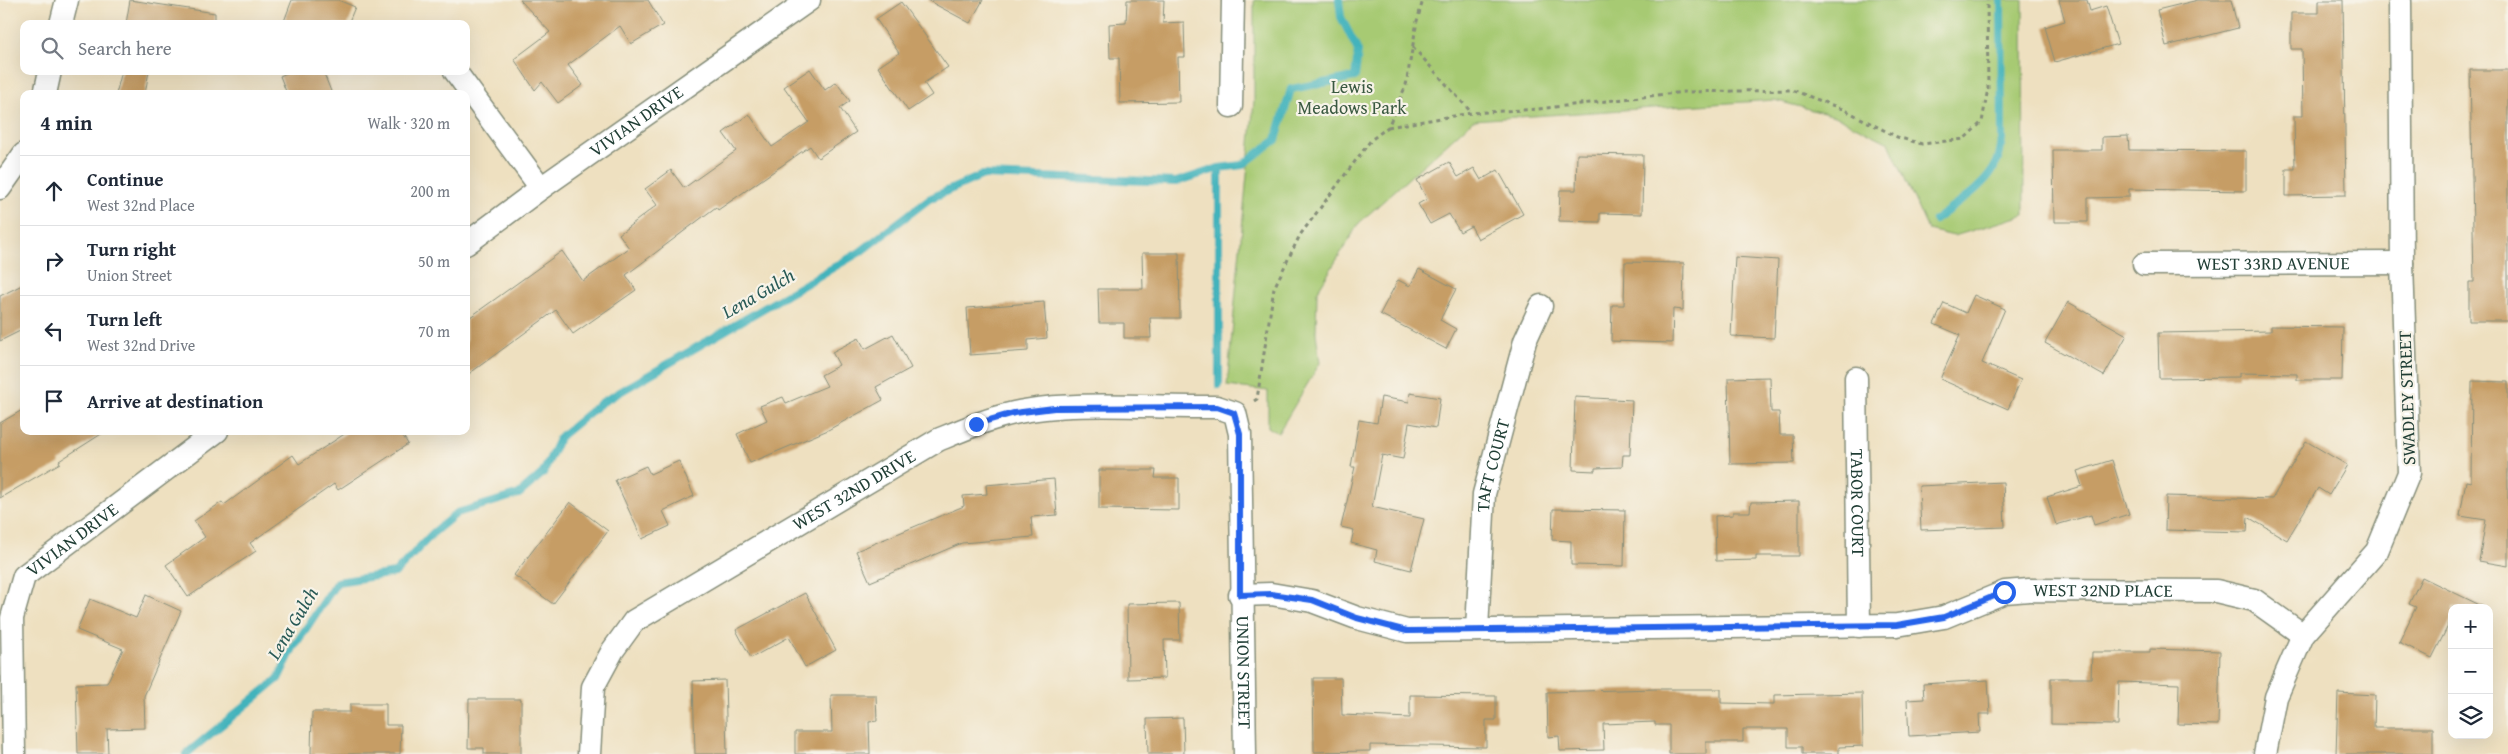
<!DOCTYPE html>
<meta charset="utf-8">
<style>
body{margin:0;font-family:"Gentium Book Plus",serif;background:#f2f2f3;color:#1f2937}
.controls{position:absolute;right:15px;bottom:15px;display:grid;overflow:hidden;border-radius:10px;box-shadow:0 5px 20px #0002}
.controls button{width:45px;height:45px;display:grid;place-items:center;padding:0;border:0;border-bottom:1px solid #e0e1e3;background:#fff;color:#1f2937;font:25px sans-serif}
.stop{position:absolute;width:15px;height:15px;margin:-11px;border:4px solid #2563eb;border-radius:50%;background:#fff}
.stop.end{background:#2563eb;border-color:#fff;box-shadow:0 1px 5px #0008}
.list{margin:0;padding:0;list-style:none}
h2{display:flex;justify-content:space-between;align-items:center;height:65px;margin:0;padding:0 20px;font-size:21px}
h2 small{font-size:16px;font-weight:400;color:#747a83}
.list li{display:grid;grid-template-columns:32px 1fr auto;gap:15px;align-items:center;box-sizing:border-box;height:70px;padding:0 20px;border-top:1px solid #e0e1e3}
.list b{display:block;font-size:19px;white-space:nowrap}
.list p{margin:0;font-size:16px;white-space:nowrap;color:#747a83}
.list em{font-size:16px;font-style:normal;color:#747a83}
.icon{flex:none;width:28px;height:28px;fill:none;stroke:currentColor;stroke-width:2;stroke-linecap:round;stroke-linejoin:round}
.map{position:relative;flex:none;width:2508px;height:754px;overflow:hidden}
.search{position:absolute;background:#fff;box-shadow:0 5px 20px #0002;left:20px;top:20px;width:450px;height:55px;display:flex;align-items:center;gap:12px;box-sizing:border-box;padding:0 18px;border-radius:10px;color:#747a83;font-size:19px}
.panel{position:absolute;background:#fff;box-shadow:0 5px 20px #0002;left:20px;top:90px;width:450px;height:345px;border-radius:10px}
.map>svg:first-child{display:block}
</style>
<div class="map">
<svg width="2508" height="754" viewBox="0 0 2508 754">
<rect width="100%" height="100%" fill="#f7f3e8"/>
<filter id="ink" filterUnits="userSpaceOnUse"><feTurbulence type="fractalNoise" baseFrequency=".02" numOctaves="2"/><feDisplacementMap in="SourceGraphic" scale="10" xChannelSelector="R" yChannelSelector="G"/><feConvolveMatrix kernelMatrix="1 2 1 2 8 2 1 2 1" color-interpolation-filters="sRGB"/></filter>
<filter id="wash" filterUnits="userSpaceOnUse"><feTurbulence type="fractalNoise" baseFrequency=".0096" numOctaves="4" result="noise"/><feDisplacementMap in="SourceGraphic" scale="20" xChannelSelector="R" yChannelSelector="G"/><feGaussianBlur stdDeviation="1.12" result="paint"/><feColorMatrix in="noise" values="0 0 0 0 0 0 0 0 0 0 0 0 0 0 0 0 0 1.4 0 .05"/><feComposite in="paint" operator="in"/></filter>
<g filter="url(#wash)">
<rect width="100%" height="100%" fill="#eee0c0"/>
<polygon fill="#a7ca73" stroke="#638454" points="1254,0 2023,0 2024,215 1954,236 1928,230 1889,143 1835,116 1774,100 1473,120 1359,223 1317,292 1316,333 1320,363 1278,433 1268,427 1268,391 1227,386 1254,101"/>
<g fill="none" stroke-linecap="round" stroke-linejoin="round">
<g stroke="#43b3bc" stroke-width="8">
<polyline points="1219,168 1219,385"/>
<path d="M 1935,220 C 1956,204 1986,187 1997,162 C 2000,155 2001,146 2002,139 L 2001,0"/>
<polyline points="186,754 278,679 293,648 337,582 395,573 433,533 457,513 519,494 543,473 560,437 601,403 860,252 929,199 983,175 1176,182 1219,168 1242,165 1276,140 1291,89 1355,77 1358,51 1341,17 1339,0"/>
</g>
</g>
<g id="blocks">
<g fill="#c69d65">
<polygon points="130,0 215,13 215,24 126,24"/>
<polygon points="292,0 338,0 355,7 348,24 283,24"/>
<polygon points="520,0 648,0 663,25 631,44 620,26 568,65 583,85 558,103 542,82 535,90 514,59 550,32"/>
<polygon points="927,0 983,0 970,23"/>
<polygon points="1127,0 1164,0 1163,23 1184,22 1185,57 1178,57 1179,102 1120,103 1119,58 1110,58 1109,24 1126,23"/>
<polygon points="2059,0 2087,0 2090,11 2106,6 2118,44 2055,62 2045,27 2065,21"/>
<polygon points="2198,0 2231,0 2238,28 2166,46 2157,10"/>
<polygon points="2319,0 2343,0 2346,195 2286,196 2286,169 2295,169 2294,116 2303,116 2302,49 2291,49 2291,13 2319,13"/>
<polygon points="901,2 948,67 924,83 932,95 908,111 878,67 899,53 876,19"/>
<polygon points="810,69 825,90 836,82 850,101 840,108 856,132 818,158 810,146 718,210 716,207 626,275 636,290 573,334 556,310 466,376 466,320 562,251 583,281 629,248 619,234 657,205 645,189 671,170 684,188 736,151 723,133 749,114 772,147 809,122 784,87"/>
<polygon points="2470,70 2508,70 2508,321 2469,321 2469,282 2474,282"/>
<polygon points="122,71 149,71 145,94 116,94"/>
<polygon points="291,71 323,71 332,94 287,94 280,76"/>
<polygon points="2128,136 2129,150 2246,151 2246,191 2129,189 2129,197 2088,198 2088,222 2054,222 2053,150 2102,150 2102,137"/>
<polygon points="1577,154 1643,155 1642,214 1600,213 1600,222 1559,221 1560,190 1576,190"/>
<polygon points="1449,162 1458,177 1474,168 1481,180 1498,170 1523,214 1478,239 1471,226 1460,232 1449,214 1430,224 1418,204 1427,199 1417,180"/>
<polygon points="1142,253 1179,253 1180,318 1150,318 1151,338 1124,338 1124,323 1099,323 1098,289 1143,289"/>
<polygon points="1735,257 1778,260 1774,338 1731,336"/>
<polygon points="1625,262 1684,263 1683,310 1673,309 1672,343 1611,341 1612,305 1624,305"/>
<polygon points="1419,269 1456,289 1440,320 1456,329 1446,349 1380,314 1398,280 1410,286"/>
<polygon points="24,284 24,329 0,341 0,296"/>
<polygon points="1974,295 2005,309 1982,363 2021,380 2008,409 1940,379 1960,335 1934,324 1944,303 1966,313"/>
<polygon points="1044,302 1047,338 1028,340 1028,351 970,355 967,308"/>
<polygon points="2068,302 2127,335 2104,376 2045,343"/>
<polygon points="2271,326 2343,327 2342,380 2297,380 2297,374 2239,373 2239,377 2159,378 2158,333 2271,331"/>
<polygon points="893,334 911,368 876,387 883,400 828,430 750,463 737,434 767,420 760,406 783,397 786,403 827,386 821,375 839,365 832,352 859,338 865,349"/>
<polygon points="1770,377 1771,412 1779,412 1780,435 1793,435 1794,463 1730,464 1728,378"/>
<polygon points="2472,381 2508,382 2508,566 2479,561 2486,520 2460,516 2466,481 2471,482"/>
<polygon points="1410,393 1440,398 1436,428 1409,423 1403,459 1382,455 1372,507 1424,519 1411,570 1375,561 1377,550 1351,543 1354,530 1341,527 1355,467 1351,467 1359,420 1377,423 1381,397 1409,402"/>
<polygon points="1575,397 1632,400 1630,455 1623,455 1622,467 1595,468 1595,471 1573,470"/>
<polygon points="24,409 24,431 106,431 59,461 60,463 0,498 0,423"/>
<polygon points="349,431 400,431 408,444 338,490 334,484 250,543 256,551 188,597 166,565 205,537 194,521 222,502 224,505 293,455 299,464"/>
<polygon points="2306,441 2347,465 2329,495 2318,488 2287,540 2248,517 2247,532 2165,530 2166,496 2272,499"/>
<polygon points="2112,460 2129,514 2094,525 2091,515 2056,525 2047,497 2082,486 2077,471"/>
<polygon points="679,461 694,496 663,511 670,526 642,539 615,480 646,466 650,474"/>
<polygon points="1099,470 1156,470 1155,478 1179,478 1179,510 1099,509"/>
<polygon points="1054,479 1057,515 1031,517 1033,537 962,543 870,582 856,551 964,506 963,496 987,494 986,485"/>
<polygon points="2003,482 2005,527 1921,530 1919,486"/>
<polygon points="1799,501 1799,556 1756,556 1756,560 1716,561 1715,516 1733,515 1733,512 1750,512 1751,502"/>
<polygon points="570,502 608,531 553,604 514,575"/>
<polygon points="1553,509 1625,510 1624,566 1571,565 1571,541 1552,540"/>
<polygon points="2422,577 2486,608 2452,608 2452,618 2432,658 2399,642 2416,607 2409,604"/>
<polygon points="805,593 836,650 805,667 789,637 751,658 736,630"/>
<polygon points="146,595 181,611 144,696 145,728 107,729 108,754 78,754 76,684 107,683 123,649 77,630 90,599 136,618"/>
<polygon points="1179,603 1180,640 1164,640 1165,678 1128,679 1127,604"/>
<polygon points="2150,649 2220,651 2218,725 2178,724 2179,684 2119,682 2118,725 2051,724 2051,678 2091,678 2092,652 2150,652"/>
<polygon points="1313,678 1341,678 1342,715 1410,718 1410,695 1496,696 1496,720 1486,720 1486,747 1370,745 1370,751 1314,752"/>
<polygon points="725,680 727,754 695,754 693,681"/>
<polygon points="1988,680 1990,714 1979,714 1980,732 1909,736 1907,700 1924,699 1923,684"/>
<polygon points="1655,689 1721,689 1721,703 1774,704 1774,695 1862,693 1863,746 1839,747 1839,754 1802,754 1802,747 1788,747 1788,729 1743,729 1743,742 1706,742 1706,754 1669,754 1669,725 1655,725 1655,722 1603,724 1604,750 1560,751 1559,736 1548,737 1547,692"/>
<polygon points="2338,693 2375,695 2374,728 2433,728 2433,754 2336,754"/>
<polygon points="831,695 876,695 877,721 869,722 870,754 795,754 795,732 832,732"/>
<polygon points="469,699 521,699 521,754 484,754 484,748 468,748"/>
<polygon points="350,704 386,704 386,725 401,725 400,754 311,754 312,712 350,712"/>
<polygon points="1183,718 1184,754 1148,754 1147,719"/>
</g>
</g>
</g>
<g filter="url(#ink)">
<use href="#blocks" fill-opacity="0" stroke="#868e7a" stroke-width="1"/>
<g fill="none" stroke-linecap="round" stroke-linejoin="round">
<g stroke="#868e7a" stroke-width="25">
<g id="minor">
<polyline points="61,24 67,0"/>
<polyline points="455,71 541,188"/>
<polyline points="45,94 50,71"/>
<polyline points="1231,106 1233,0"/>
<polyline points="0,188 24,154"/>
<path id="s1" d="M 466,244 L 541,188 L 809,0"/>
<path id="s2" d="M 2144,264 L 2402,263"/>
<path id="s3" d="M 1856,378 L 1859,626"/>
<path id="s4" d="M 1240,595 L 1271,594 L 1312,601 L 1357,618 L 1407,631 L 1897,625 L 1944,617 L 2005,592 L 2029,590 L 2216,591 L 2254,600 L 2303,635"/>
<path id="s5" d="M 1477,630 L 1484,494 L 1525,341 L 1541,306"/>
<path id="s6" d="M 14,754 L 12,618 L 24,576 L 217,431"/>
<path id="s7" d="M 589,754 L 593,687 L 613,650 L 634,621 L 938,440 C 962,430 987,419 1014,413 C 1068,401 1142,407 1198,407 L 1217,407 L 1235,413 L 1240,434 L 1245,754"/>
<polyline points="2265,754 2276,697 2303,635 2377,551 2409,473 2402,263 2400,0"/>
</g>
</g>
<g stroke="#868e7a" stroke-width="3" stroke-dasharray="4 4" stroke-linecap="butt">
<polyline points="1413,47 1471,112"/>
<polyline points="1388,127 1471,113 1538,109 1684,92 1792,90 1845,110 1897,137 1922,144 1964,139 1982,122 1988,88 1987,0"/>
<polyline points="1254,401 1257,399 1274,288 1300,235 1371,140 1388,127 1406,85 1417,21 1423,0"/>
</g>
<use href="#minor" stroke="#fff" stroke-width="22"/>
</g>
</g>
<g fill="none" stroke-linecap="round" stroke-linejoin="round" filter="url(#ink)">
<polyline stroke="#2563eb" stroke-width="6" points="976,424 1014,413 1054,408 1217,407 1234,413 1240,434 1240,595 1271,594 1312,600 1357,618 1407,631 1897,625 1944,617 2004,592"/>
</g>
<g text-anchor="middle" stroke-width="4.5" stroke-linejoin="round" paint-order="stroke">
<g font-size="18" fill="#3a5941" stroke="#f7f3e8">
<text x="1352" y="93">Lewis<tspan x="1352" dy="21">Meadows Park</tspan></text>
</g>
<g font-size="18" fill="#1f3d34" stroke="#f7f3e8">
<text dy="6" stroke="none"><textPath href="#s1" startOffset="210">VIVIAN DRIVE</textPath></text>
<text dy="6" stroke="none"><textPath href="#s2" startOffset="129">WEST 33RD AVENUE</textPath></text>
<text transform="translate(2407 398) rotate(-92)" y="6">SWADLEY STREET</text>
<text dy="6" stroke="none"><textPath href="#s5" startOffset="166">TAFT COURT</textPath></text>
<text dy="6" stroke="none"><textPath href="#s7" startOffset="401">WEST 32ND DRIVE</textPath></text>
<text dy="6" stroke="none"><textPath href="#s3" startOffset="125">TABOR COURT</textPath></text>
<text dy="6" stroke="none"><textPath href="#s6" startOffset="240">VIVIAN DRIVE</textPath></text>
<text dy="6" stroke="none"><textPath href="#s4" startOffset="874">WEST 32ND PLACE</textPath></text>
<text dy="6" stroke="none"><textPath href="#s7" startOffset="1062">UNION STREET</textPath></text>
</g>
<g font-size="19" font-style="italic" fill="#285a56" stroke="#f7f3e8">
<text transform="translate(758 293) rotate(-30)" y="7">Lena Gulch</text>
<text transform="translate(292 623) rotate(-59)" y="7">Lena Gulch</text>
</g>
</g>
</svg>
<div class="controls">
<button>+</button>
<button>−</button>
<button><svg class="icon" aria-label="layers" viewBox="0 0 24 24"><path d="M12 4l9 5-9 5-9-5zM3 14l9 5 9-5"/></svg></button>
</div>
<div class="stop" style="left:2004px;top:592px"></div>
<div class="stop end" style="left:976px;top:424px"></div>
<div class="search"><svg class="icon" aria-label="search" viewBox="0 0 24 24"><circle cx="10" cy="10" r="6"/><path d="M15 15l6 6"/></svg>Search here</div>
<section class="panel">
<h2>4 min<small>Walk · 320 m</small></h2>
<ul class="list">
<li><svg class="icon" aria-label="ahead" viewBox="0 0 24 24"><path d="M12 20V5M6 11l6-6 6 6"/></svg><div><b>Continue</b><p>West 32nd Place</p></div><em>200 m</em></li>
<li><svg class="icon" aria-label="right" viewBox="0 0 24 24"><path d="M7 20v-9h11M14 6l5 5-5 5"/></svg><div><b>Turn right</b><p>Union Street</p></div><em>50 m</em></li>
<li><svg class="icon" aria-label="left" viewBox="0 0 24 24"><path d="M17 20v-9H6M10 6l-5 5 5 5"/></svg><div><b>Turn left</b><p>West 32nd Drive</p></div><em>70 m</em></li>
<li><svg class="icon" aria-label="arrive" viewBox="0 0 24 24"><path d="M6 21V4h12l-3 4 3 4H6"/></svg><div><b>Arrive at destination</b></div></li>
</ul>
</section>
</div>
